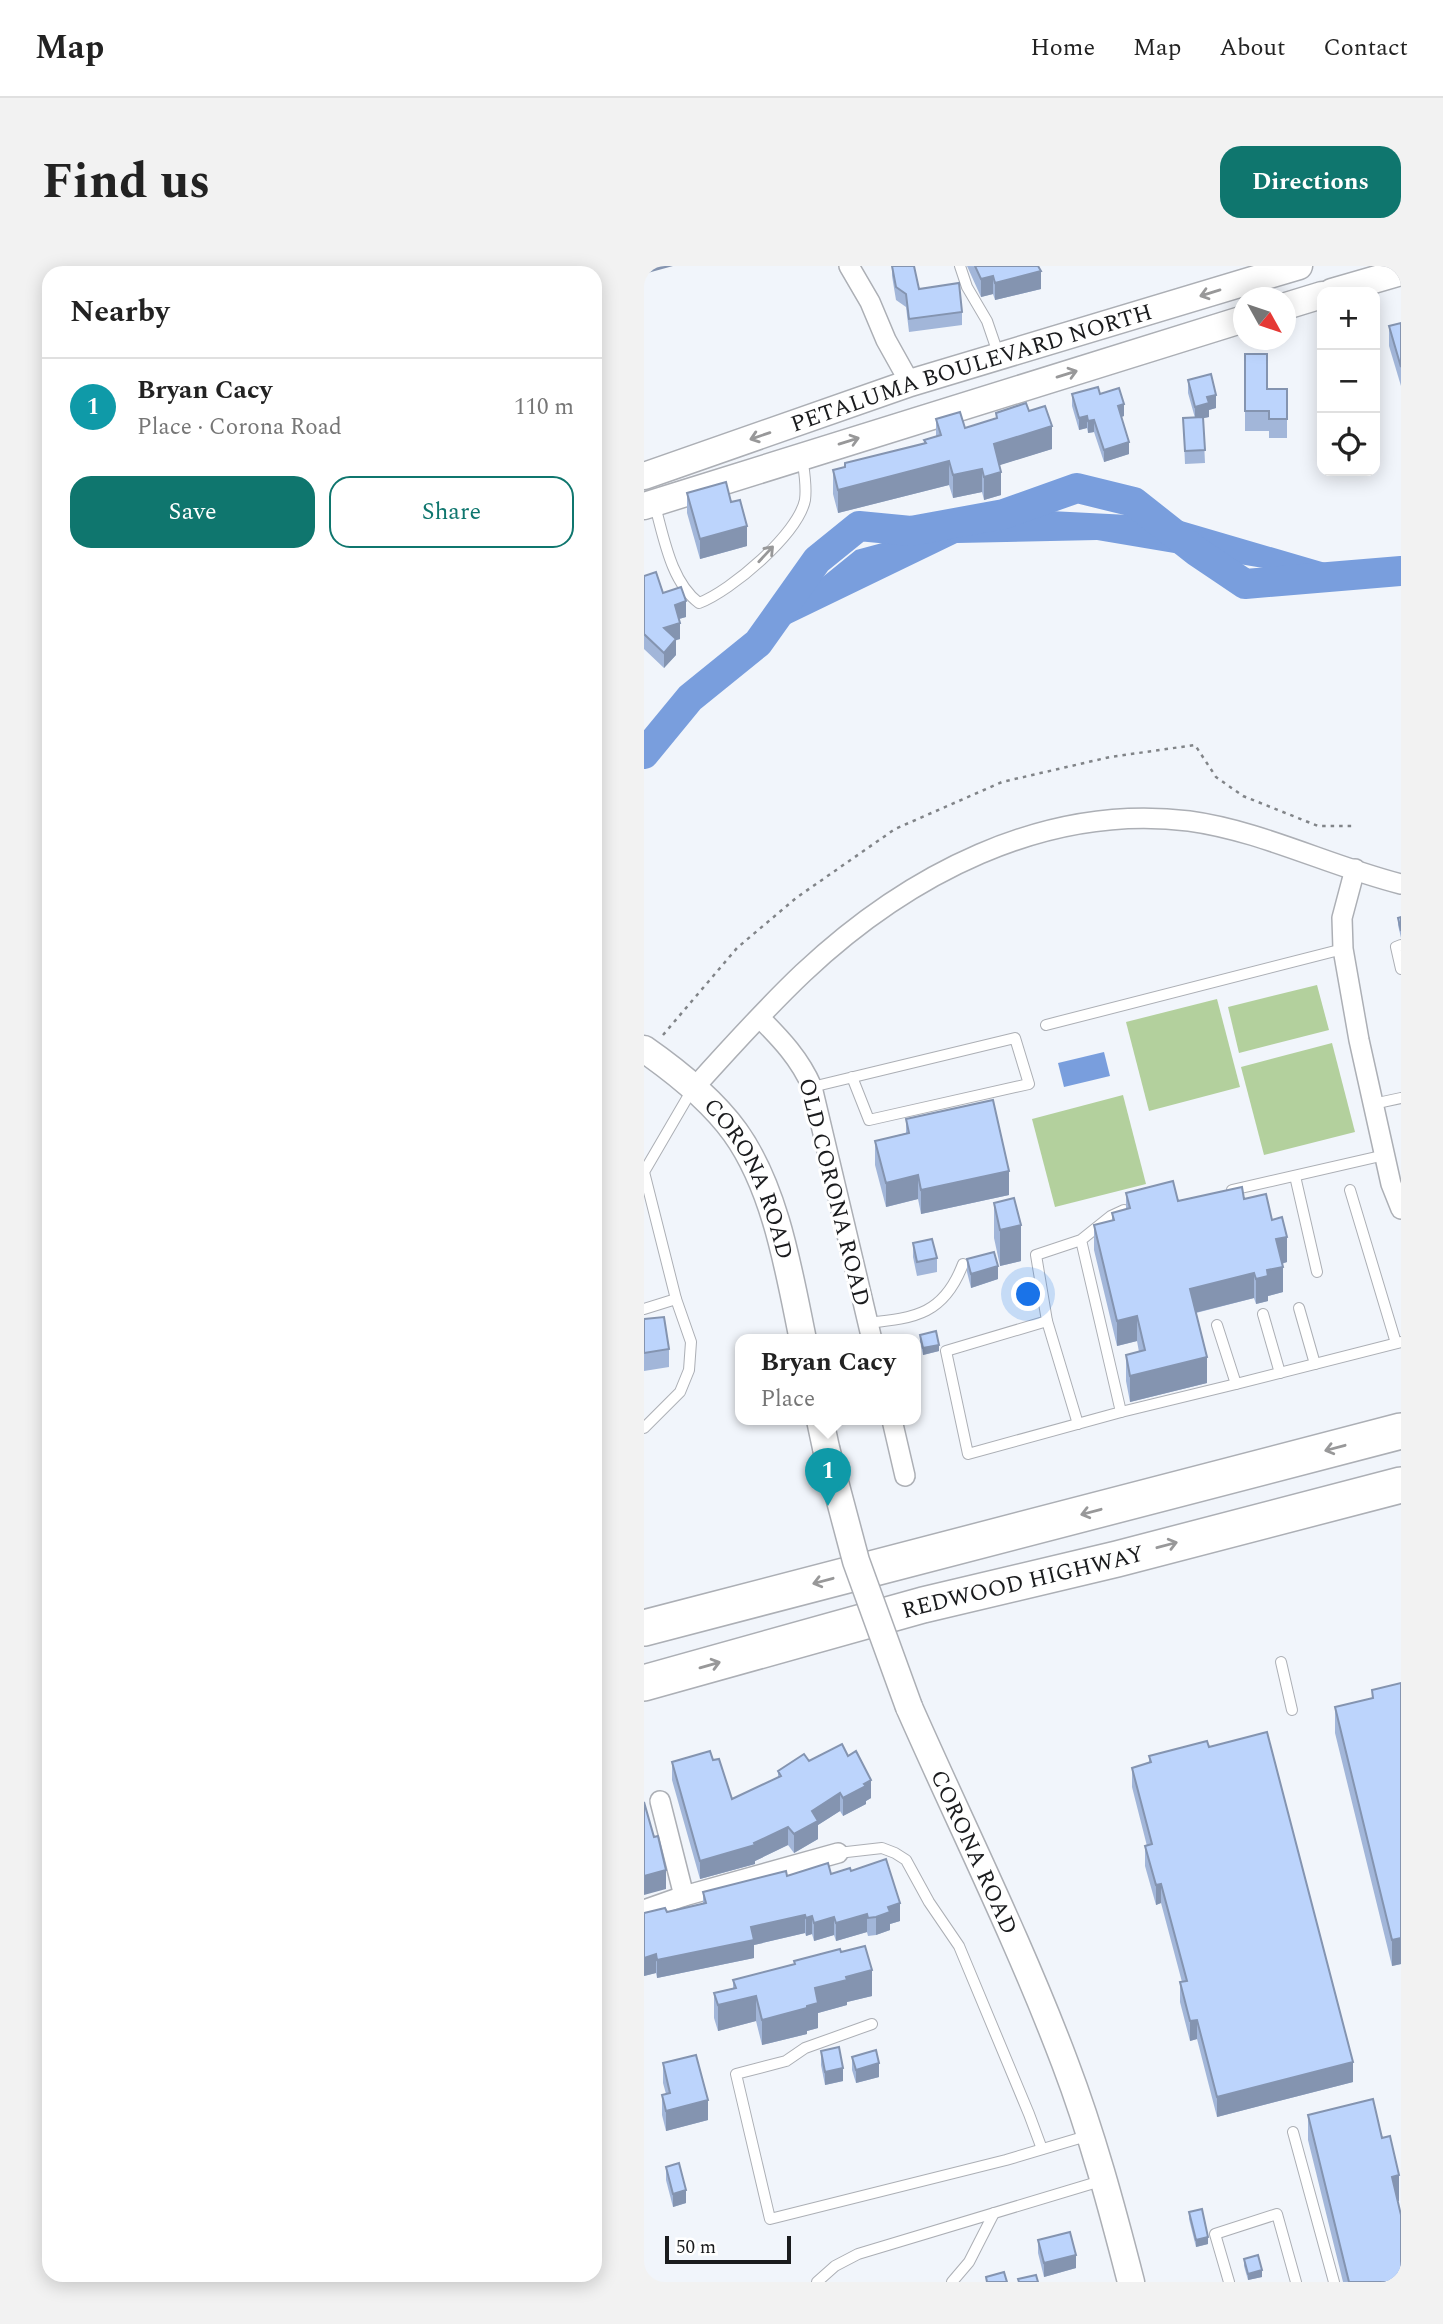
<!DOCTYPE html>
<meta charset="utf-8">
<style>
body{margin:0;font-family:Spectral,serif;background:#f2f2f2;color:#222}
.controls{position:absolute;right:21px;top:21px;display:grid;overflow:hidden;border-radius:14px;box-shadow:0 4px 18px #0003}
.controls button{width:63px;height:63px;display:grid;place-items:center;padding:0;border:0;border-bottom:2px solid #e0e0e0;background:#fff;color:#222;font:35px sans-serif}
.compass{position:absolute;left:589px;top:21px;width:63px;height:63px;border-radius:50%;background:#fff;box-shadow:0 4px 18px #0003;rotate:130deg}
.scale{position:absolute;left:21px;bottom:18px;width:126px;box-sizing:border-box;padding-left:7px;border:4px solid #1a1b1d;border-top:0;font-size:19px;line-height:24px;white-space:nowrap;color:#1a1b1d;-webkit-text-stroke:5px #fff;paint-order:stroke}
.you{position:absolute;left:385px;top:1029px;width:24px;height:24px;margin:-18px;border:5px solid #fff;border-radius:50%;background:#1a73e8;box-shadow:0 0 0 10px #1a73e833}
.badge{display:grid;place-items:center;width:46px;height:46px;border-radius:50%;background:#0f766e;color:#fff;font-size:23px;font-weight:700}
.pin{position:absolute;translate:-50% -58px;filter:drop-shadow(0 2px 4px #0008)}
.pin::after{content:'';position:absolute;top:37px;width:24px;height:21px;background:inherit;clip-path:polygon(0 0,100% 0,50% 100%)}
.popup{position:absolute;left:91px;top:1068px;width:186px;height:91px;box-sizing:border-box;display:grid;place-content:center;border-radius:14px;background:#fff;filter:drop-shadow(0 2px 5px #0005);font-size:23px;white-space:nowrap;color:#767676}
.popup b{font-size:26px;color:#222}
.popup::after{content:'';position:absolute;left:50%;top:100%;margin-left:-14px;border:14px solid transparent;border-top-color:#fff}
.list{margin:0;padding:0;list-style:none}
h2{display:flex;justify-content:space-between;align-items:center;height:91px;margin:0;padding:0 28px;font-size:30px}
h2 small{font-size:23px;font-weight:400;color:#767676}
.list li{display:grid;grid-template-columns:46px 1fr auto;gap:21px;align-items:center;box-sizing:border-box;height:98px;padding:0 28px;border-top:2px solid #e0e0e0}
.list b{display:block;font-size:26px;white-space:nowrap}
.list p{margin:0;font-size:23px;white-space:nowrap;color:#767676}
.list em{font-size:23px;font-style:normal;color:#767676}
.actions{display:flex;gap:14px;padding:21px 28px}
.actions a{flex:1;padding:16px 0;border:2px solid #0f766e;border-radius:21px;text-align:center;font-size:24px;color:#0f766e}
.actions .main{background:#0f766e;color:#fff}
.icon{flex:none;width:38px;height:38px;fill:none;stroke:currentColor;stroke-width:2;stroke-linecap:round;stroke-linejoin:round}
.map{position:relative;flex:none;width:757px;height:2016px;overflow:hidden;border-radius:21px}
header{display:flex;align-items:center;gap:42px;box-sizing:border-box;height:98px;padding:0 35px;background:#fff;border-bottom:2px solid #e0e0e0}
header strong{font-size:33px}
nav{display:flex;gap:38px;margin-inline-start:auto;font-size:24px}
.intro{display:flex;align-items:center;justify-content:space-between;box-sizing:border-box;height:168px;padding:0 42px}
h1{margin:0;font-size:49px}
.button{padding:18px 32px;border-radius:21px;background:#0f766e;color:#fff;font-size:24px;font-weight:700}
main{display:flex;gap:42px;padding:0 42px}
aside{flex:1;background:#fff;border-radius:21px;box-shadow:0 4px 18px #0003}
.map>svg:first-child{display:block}
</style>
<header>
<strong>Map</strong>
<nav><a>Home</a><a>Map</a><a>About</a><a>Contact</a></nav>
</header>
<div class="intro"><h1>Find us</h1><a class="button">Directions</a></div>
<main>
<aside>
<h2>Nearby<small></small></h2>
<ul class="list">
<li><span class="badge" style="background:#0f9aa8">1</span><div><b>Bryan Cacy</b><p>Place · Corona Road</p></div><em>110 m</em></li>
</ul>
<div class="actions"><a class="main">Save</a><a>Share</a></div>
</aside>
<div class="map">
<svg width="757" height="2016" viewBox="0 0 757 2016">
<rect width="100%" height="100%" fill="#f1f5fb"/>
<g fill="#b3d09d">
<polygon points="673,719 685,764 595,787 584,741"/>
<polygon points="573,733 596,821 505,845 482,756"/>
<polygon points="688,777 711,866 620,889 597,801"/>
<polygon points="479,829 502,918 411,941 388,853"/>
</g>
<g fill="#799edd">
<polygon points="365,243 524,251 702,303 757,297 757,312 721,319 453,274 313,277 131,365 41,452 0,501 0,489 95,379 212,284"/>
<polygon points="460,786 466,810 420,821 414,797"/>
</g>
<g fill="none" stroke-linecap="round" stroke-linejoin="round">
<polyline stroke="#799edd" stroke-width="30" points="0,488 46,432 114,377 173,294 215,260 267,265 360,248 433,222 490,236 552,285 601,318 757,305"/>
<g stroke="#acafb5" stroke-width="12">
<g id="lane">
<polyline points="316,0 323,21 343,55 355,90"/>
<path d="M 11,240 C 20,272 27,316 55,337 C 87,325 154,268 161,234 C 163,219 160,205 158,191"/>
<polyline points="757,679 752,681 757,703"/>
<polyline points="402,759 699,683"/>
<polyline points="168,821 371,772 385,818 225,854 208,811"/>
<polyline points="729,838 757,832"/>
<polyline points="651,910 673,1006"/>
<polyline points="588,924 741,889"/>
<polyline points="706,924 752,1077"/>
<polyline points="437,974 477,1146 324,1188 302,1085 403,1055 392,989 437,974 467,950 480,944"/>
<polyline points="655,1042 671,1098"/>
<polyline points="0,1043 32,1033"/>
<polyline points="619,1048 636,1107"/>
<polyline points="403,1055 434,1158"/>
<path d="M 224,1057 C 272,1052 300,1048 319,998"/>
<polyline points="573,1059 592,1118 757,1076"/>
<polyline points="477,1146 592,1118"/>
<polyline points="0,1162 36,1126 45,1104 47,1076 32,1033 0,906 49,822"/>
<polyline points="637,1396 648,1444"/>
<polyline points="194,1587 238,1582 251,1587 262,1594 285,1636 315,1680 385,1848 398,1883"/>
<polyline points="228,1758 161,1782 142,1795 92,1808 126,1953 362,1894 446,1869"/>
<polyline points="649,1866 690,2016"/>
<polyline points="173,2016 191,2000 214,1988 460,1914"/>
<polyline points="308,2016 325,1996 350,1947"/>
<polyline points="585,2016 571,1968 633,1948 652,2016"/>
</g>
</g>
<g stroke="#acafb5" stroke-width="22">
<g id="street">
<polyline points="205,0 226,36 242,74 266,117"/>
<polyline points="711,603 698,652 699,683 715,774 747,918 757,943"/>
<path d="M 116,752 C 137,773 156,793 168,821 L 228,1074"/>
<path d="M 50,822 C 85,783 121,743 159,707 C 262,610 399,537 545,555 C 618,565 685,600 757,618"/>
<polyline points="248,1154 261,1210"/>
<polyline points="16,1535 40,1630"/>
<polyline points="0,1644 40,1630 194,1587"/>
</g>
</g>
<g stroke="#acafb5" stroke-width="29">
<g id="secondary">
<polyline points="688,26 757,6"/>
<polyline points="642,40 678,29"/>
<path id="s1" d="M 0,210 L 266,117 L 655,0"/>
<polyline points="0,240 600,53"/>
<path id="s2" d="M 0,783 C 33,806 67,833 91,866 C 132,923 145,1006 159,1074"/>
<polyline points="176,1154 182,1182"/>
<path id="s3" d="M 265,1441 C 317,1559 375,1675 421,1797 C 448,1868 468,1942 487,2016"/>
</g>
</g>
<g stroke="#acafb5" stroke-width="38">
<g id="highway">
<polyline points="0,1362 757,1165"/>
<path id="s4" d="M 0,1417 L 279,1339 L 473,1293 L 757,1219"/>
</g>
</g>
<polyline stroke="#818488" stroke-width="2.5" stroke-dasharray="3.5 5" stroke-linecap="butt" points="19,769 93,682 152,632 251,563 358,516 466,491 551,479 572,511 599,530 674,560 712,560"/>
<use href="#lane" stroke="#fff" stroke-width="10"/>
<use href="#street" stroke="#fff" stroke-width="19"/>
<use href="#secondary" stroke="#fff" stroke-width="26"/>
<use href="#highway" stroke="#fff" stroke-width="35"/>
<g stroke="#acafb5" stroke-width="29" stroke-linecap="butt">
<polyline id="secondary-bridge" points="182,1182 212,1295 265,1441"/>
</g>
<use href="#secondary-bridge" stroke="#fff" stroke-width="26"/>
</g>
<g fill="#a2b6d9">
<polygon points="248,0 275,23 318,46 318,59 265,66 262,41 252,34 248,10"/>
<polygon points="323,0 394,0 397,23 351,34 349,28 337,31"/>
<polygon points="757,57 757,120 745,80 745,60"/>
<polygon points="601,88 623,123 643,123 643,172 625,172 625,165 601,165"/>
<polygon points="544,114 572,142 565,144 565,151 559,152 561,197 541,198 539,152 551,152 544,127"/>
<polygon points="428,128 456,128 480,150 477,151 485,188 460,196 450,166 444,167 443,162 435,164 428,140"/>
<polygon points="385,145 408,183 355,199 357,229 340,234 338,226 309,232 305,219 194,247 189,228 189,204 201,201 201,197 280,178 280,174 292,170 292,153 321,162 352,152 352,147"/>
<polygon points="43,227 87,236 103,280 56,293 43,247"/>
<polygon points="0,310 19,327 42,351 35,353 36,373 32,374 32,389 20,402 0,383"/>
<polygon points="757,651 757,672 754,659 754,652"/>
<polygon points="262,853 365,929 277,948 274,933 242,941 231,899 231,875 262,867"/>
<polygon points="482,927 534,935 600,933 628,954 643,996 638,998 639,1026 624,1030 624,1035 612,1038 610,1032 552,1047 563,1117 486,1136 482,1115 482,1089 495,1086 493,1075 473,1080 450,984 450,959 468,954 468,947 482,943"/>
<polygon points="350,937 377,995 356,1000 350,972"/>
<polygon points="269,977 293,992 293,1006 273,1010 269,991"/>
<polygon points="323,993 354,1013 327,1022 323,1006"/>
<polygon points="0,1053 25,1083 25,1101 0,1105"/>
<polygon points="276,1069 295,1085 279,1089 276,1076"/>
<polygon points="757,1417 757,1698 748,1700 691,1467 691,1441 728,1432 728,1424"/>
<polygon points="565,1481 709,1816 573,1851 553,1773 546,1775 536,1736 536,1716 538,1716 517,1637 512,1639 501,1600 501,1580 503,1580 488,1521 488,1502 505,1497 505,1490"/>
<polygon points="69,1494 88,1533 134,1511 134,1505 165,1495 227,1532 222,1535 222,1538 199,1550 196,1545 174,1559 174,1573 150,1587 144,1579 111,1595 111,1598 56,1613 28,1514 28,1496"/>
<polygon points="207,1605 256,1655 246,1658 246,1664 232,1669 224,1670 223,1666 192,1675 190,1669 170,1675 168,1668 162,1670 161,1667 110,1679 110,1692 13,1712 12,1707 0,1710 23,1646 59,1638 59,1626 143,1610 187,1608"/>
<polygon points="197,1686 228,1730 203,1736 203,1739 174,1747 174,1762 163,1765 163,1768 118,1779 112,1755 74,1765 70,1752 70,1727 89,1722 89,1714 150,1698 150,1695"/>
<polygon points="177,1785 199,1815 181,1819 177,1799"/>
<polygon points="208,1791 235,1811 212,1817 208,1804"/>
<polygon points="19,1797 64,1854 22,1865 18,1849 18,1829 22,1828 19,1817"/>
<polygon points="664,1849 738,1872 755,1935 754,1935 757,2016 699,2016 664,1874"/>
<polygon points="22,1901 42,1937 29,1941 22,1914"/>
<polygon points="545,1946 564,1978 552,1981 545,1953"/>
<polygon points="394,1974 432,2002 400,2011 394,1987"/>
<polygon points="600,1993 618,2011 604,2014 600,2000"/>
</g>
<g fill="#8494b0">
<polygon points="0,0 29,0 0,8"/>
<polygon points="397,5 397,23 351,34 351,17"/>
<polygon points="349,10 349,28 337,31 337,13"/>
<polygon points="572,129 572,142 565,144 565,151 551,154 551,141 563,131"/>
<polygon points="480,138 480,150 474,152 474,140"/>
<polygon points="443,150 443,162 435,164 435,152"/>
<polygon points="450,154 450,166 444,167 444,155"/>
<polygon points="408,160 408,183 350,201 350,178"/>
<polygon points="485,176 485,188 460,196 460,184"/>
<polygon points="305,195 305,219 194,247 194,224"/>
<polygon points="338,203 338,226 309,232 309,209"/>
<polygon points="357,206 357,229 340,234 340,211"/>
<polygon points="103,260 103,280 56,293 56,273"/>
<polygon points="42,335 42,351 31,354 31,339"/>
<polygon points="36,357 36,373 32,374 32,389 20,402 20,362"/>
<polygon points="365,905 365,929 277,948 277,924"/>
<polygon points="274,909 274,933 242,941 242,917"/>
<polygon points="377,959 377,995 356,1000 356,964"/>
<polygon points="643,971 643,996 632,999 632,973"/>
<polygon points="354,1000 354,1013 327,1022 327,1008"/>
<polygon points="639,1001 639,1026 624,1030 624,1035 612,1038 612,1013 623,1004"/>
<polygon points="610,1007 610,1032 546,1048 546,1023"/>
<polygon points="493,1050 493,1075 473,1080 473,1055"/>
<polygon points="295,1079 295,1085 279,1089 279,1082"/>
<polygon points="563,1091 563,1117 486,1136 486,1110"/>
<polygon points="227,1514 227,1532 222,1535 222,1538 199,1550 199,1532"/>
<polygon points="196,1527 196,1545 174,1559 174,1573 150,1587 150,1568 168,1545"/>
<polygon points="144,1561 144,1579 111,1595 111,1598 56,1613 56,1595 110,1577"/>
<polygon points="22,1604 22,1623 0,1629 0,1610"/>
<polygon points="517,1618 517,1637 512,1639 512,1619"/>
<polygon points="256,1637 256,1655 246,1658 246,1664 232,1669 232,1651 244,1641"/>
<polygon points="223,1648 223,1666 192,1675 192,1657"/>
<polygon points="161,1649 161,1667 110,1679 110,1692 13,1712 13,1694 107,1661"/>
<polygon points="168,1650 168,1668 162,1670 162,1652"/>
<polygon points="190,1651 190,1669 170,1675 170,1657"/>
<polygon points="757,1672 757,1698 748,1700 748,1674"/>
<polygon points="12,1688 12,1707 0,1710 0,1692"/>
<polygon points="228,1704 228,1730 203,1736 203,1739 174,1747 174,1762 163,1765 163,1768 118,1779 118,1754 163,1740 171,1722 202,1711"/>
<polygon points="112,1730 112,1755 74,1765 74,1739"/>
<polygon points="553,1754 553,1773 546,1775 546,1755"/>
<polygon points="709,1796 709,1816 573,1851 573,1831"/>
<polygon points="235,1797 235,1811 212,1817 212,1804"/>
<polygon points="199,1802 199,1815 181,1819 181,1806"/>
<polygon points="64,1834 64,1854 22,1865 22,1845"/>
<polygon points="755,1909 755,1935 748,1936 748,1911"/>
<polygon points="42,1924 42,1937 29,1941 29,1928"/>
<polygon points="564,1971 564,1978 552,1981 552,1974"/>
<polygon points="432,1989 432,2002 400,2011 400,1997"/>
<polygon points="618,2004 618,2011 604,2014 604,2008"/>
</g>
<g fill="#bcd4fc" stroke="#8494b0" stroke-width="2">
<polygon points="248,0 270,0 275,23 315,17 318,46 265,53 262,28 252,21"/>
<polygon points="331,0 394,0 397,5 351,17 349,10 337,13"/>
<polygon points="757,57 757,101 745,60"/>
<polygon points="601,88 623,88 623,123 643,123 643,153 625,153 625,145 601,145"/>
<polygon points="567,108 572,129 563,131 565,137 551,141 544,114"/>
<polygon points="454,121 456,128 475,122 480,138 474,140 485,176 460,184 450,154 444,155 443,150 435,152 428,128"/>
<polygon points="382,137 385,145 401,140 408,160 350,178 357,206 340,211 338,203 309,209 305,195 194,224 189,204 201,201 201,197 282,177 280,174 297,169 292,153 316,146 321,162 353,152 352,147"/>
<polygon points="559,151 561,184 541,185 539,152"/>
<polygon points="82,216 87,236 96,234 103,260 56,273 43,227"/>
<polygon points="12,306 19,327 37,321 42,335 31,339 36,357 20,362 32,373 20,387 0,368 0,310"/>
<polygon points="757,651 757,665 754,652"/>
<polygon points="349,834 365,905 277,924 274,909 242,917 231,875 265,867 262,853"/>
<polygon points="529,915 534,935 598,921 600,933 622,928 628,954 638,951 643,971 632,973 639,1001 623,1004 624,1010 612,1013 610,1007 546,1023 563,1091 486,1110 482,1089 501,1084 493,1050 473,1055 450,959 470,954 468,947 486,942 482,927"/>
<polygon points="370,932 377,959 356,964 350,937"/>
<polygon points="288,973 293,992 273,996 269,977"/>
<polygon points="350,986 354,1000 327,1008 323,993"/>
<polygon points="20,1051 25,1083 0,1087 0,1053"/>
<polygon points="292,1065 295,1079 279,1082 276,1069"/>
<polygon points="757,1417 757,1672 748,1674 691,1441 729,1432 728,1424"/>
<polygon points="623,1466 709,1796 573,1831 553,1754 546,1755 536,1716 543,1715 517,1618 512,1619 501,1580 508,1578 488,1502 507,1496 505,1490 563,1475 565,1481"/>
<polygon points="198,1478 204,1490 212,1485 227,1514 220,1518 222,1520 199,1532 196,1527 168,1545 174,1555 150,1568 144,1561 110,1577 111,1579 56,1595 28,1496 66,1485 69,1494 75,1493 88,1533 137,1510 134,1505 160,1488 165,1495"/>
<polygon points="0,1536 10,1571 14,1570 22,1604 0,1610"/>
<polygon points="242,1593 256,1637 244,1641 246,1646 232,1651 224,1652 223,1648 192,1657 190,1651 170,1657 168,1650 162,1652 161,1649 107,1661 110,1674 13,1694 12,1688 0,1692 0,1647 21,1642 23,1646 62,1637 59,1626 142,1605 143,1610 184,1597 187,1608 206,1602 207,1605"/>
<polygon points="221,1680 228,1704 202,1711 203,1714 171,1722 174,1737 163,1740 163,1742 118,1754 112,1730 74,1739 70,1727 92,1722 89,1714 151,1698 150,1695 196,1683 197,1686"/>
<polygon points="195,1781 199,1802 181,1806 177,1785"/>
<polygon points="232,1784 235,1797 212,1804 208,1791"/>
<polygon points="52,1789 64,1834 22,1845 18,1829 26,1827 19,1797"/>
<polygon points="729,1833 738,1872 746,1870 755,1909 748,1911 757,1949 757,2016 705,2016 664,1849"/>
<polygon points="35,1897 42,1924 29,1928 22,1901"/>
<polygon points="558,1943 564,1971 552,1974 545,1946"/>
<polygon points="426,1966 432,1989 400,1997 394,1974"/>
<polygon points="614,1989 618,2004 604,2008 600,1993"/>
<polygon points="360,2006 363,2016 343,2016 342,2011"/>
<polygon points="392,2009 394,2016 375,2016 374,2013"/>
</g>
<defs><path id="oneway-shaft" d="M-6 0H5M1.5-3L5.5 0L1.5 3" fill="none" stroke-width="1.6" stroke-linecap="round" stroke-linejoin="round" transform="scale(1.75)"/></defs>
<g stroke="#989899">
<use href="#oneway-shaft" transform="translate(566 27) rotate(163)"/>
<use href="#oneway-shaft" transform="translate(423 108) rotate(-17)"/>
<use href="#oneway-shaft" transform="translate(116 170) rotate(161)"/>
<use href="#oneway-shaft" transform="translate(205 175) rotate(-17)"/>
<use href="#oneway-shaft" transform="translate(122 288) rotate(-47)"/>
<use href="#oneway-shaft" transform="translate(691 1182) rotate(165)"/>
<use href="#oneway-shaft" transform="translate(447 1246) rotate(165)"/>
<use href="#oneway-shaft" transform="translate(523 1279) rotate(-15)"/>
<use href="#oneway-shaft" transform="translate(179 1315) rotate(165)"/>
<use href="#oneway-shaft" transform="translate(66 1399) rotate(-16)"/>
</g>
<g text-anchor="middle" stroke-width="6" stroke-linejoin="round" paint-order="stroke">
<g font-size="23" fill="#1a1b1d" stroke="#fff">
<text dy="8" stroke="none"><textPath href="#s1" startOffset="345">PETALUMA BOULEVARD NORTH</textPath></text>
<text dy="8" stroke="none"><textPath href="#s2" startOffset="172">CORONA ROAD</textPath></text>
<text transform="translate(191 926) rotate(76)" y="8">OLD CORONA ROAD</text>
<text dy="8" stroke="none"><textPath href="#s4" startOffset="392">REDWOOD HIGHWAY</textPath></text>
<text dy="8" stroke="none"><textPath href="#s3" startOffset="159">CORONA ROAD</textPath></text>
</g>
</g>
</svg>
<div class="controls">
<button>+</button>
<button>−</button>
<button><svg class="icon" aria-label="locate" viewBox="0 0 24 24"><circle cx="12" cy="12" r="6"/><path d="M12 2v4M12 18v4M2 12h4M18 12h4"/></svg></button>
</div>
<svg class="compass" viewBox="-18 -18 36 36"><path d="M0-13l5 13h-10z" fill="#e53935"/><path d="M0 13l5-13h-10z" fill="#767676"/></svg>
<div class="scale">50 m</div>
<div class="you"></div>
<div class="pin badge" style="left:184px;top:1240px;background:#0f9aa8">1</div>
<div class="popup"><b>Bryan Cacy</b>Place</div>
</div>
</main>
